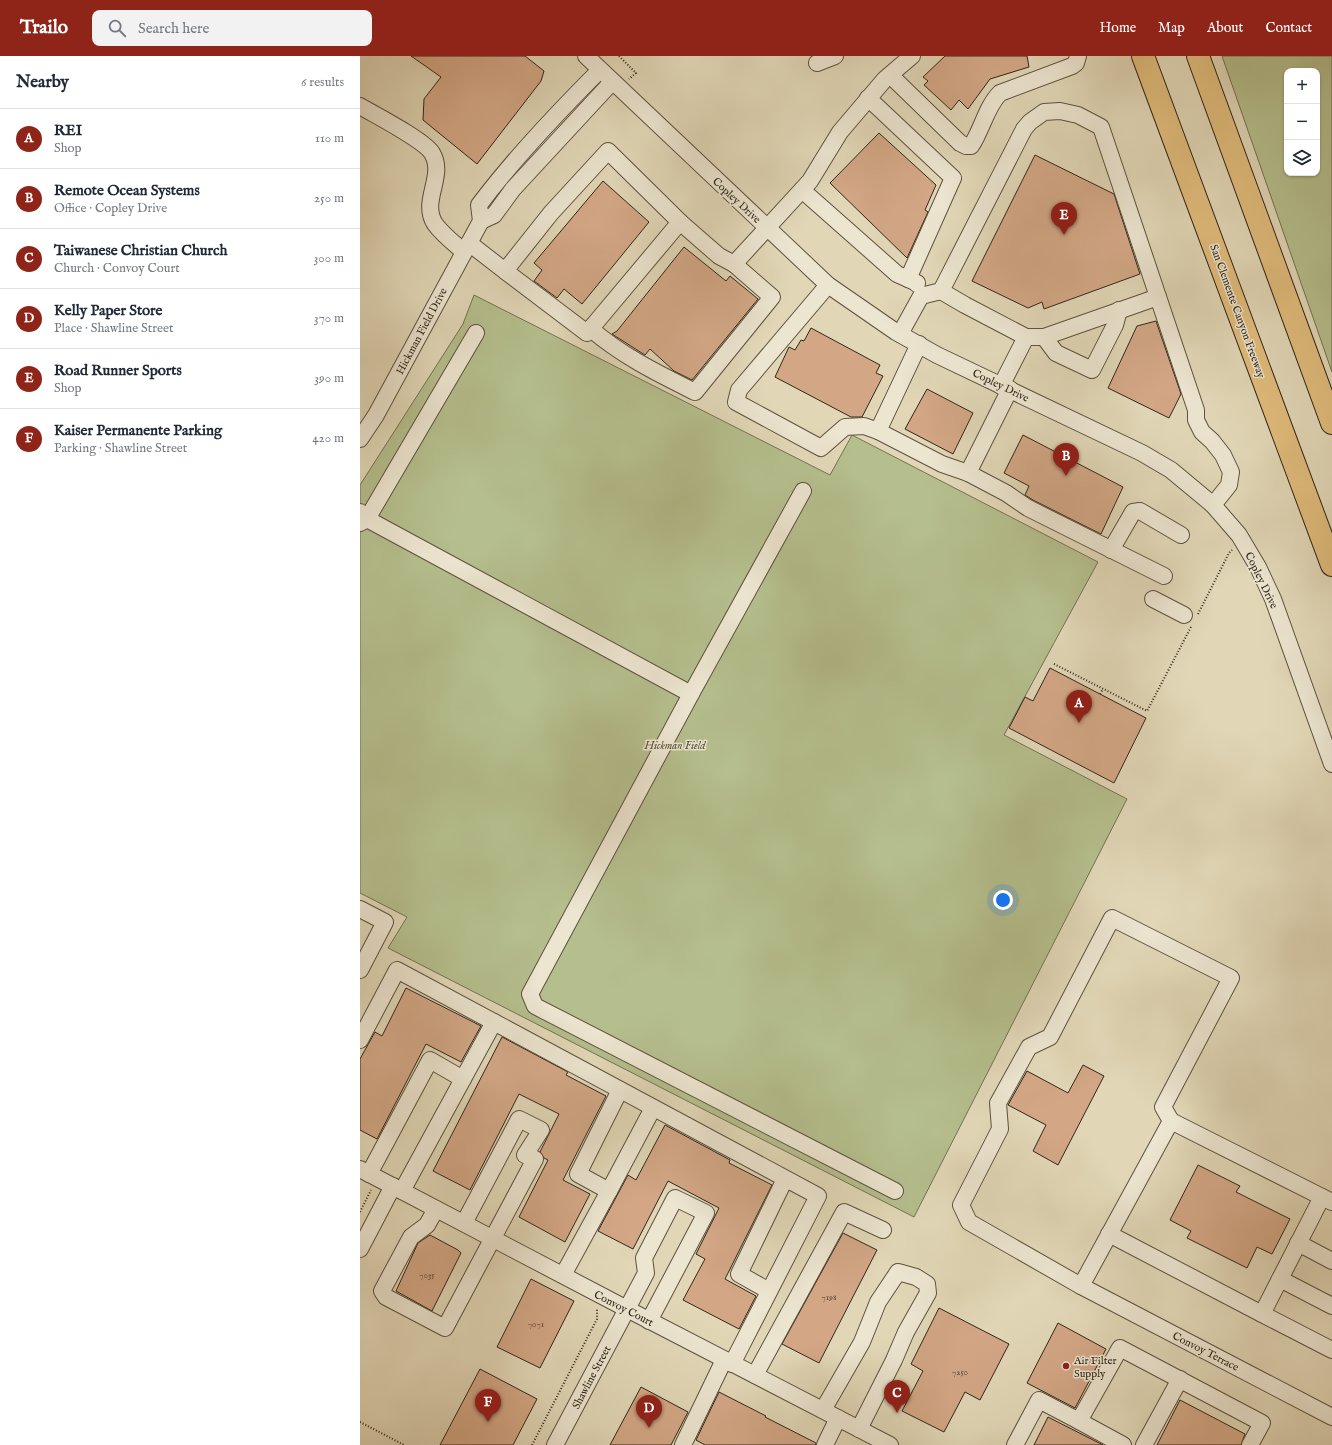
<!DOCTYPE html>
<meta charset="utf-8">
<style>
body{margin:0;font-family:"IM FELL English",serif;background:#f2f2f3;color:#1f2937}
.controls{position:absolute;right:12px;top:12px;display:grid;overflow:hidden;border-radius:8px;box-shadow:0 1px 3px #0004}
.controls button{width:36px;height:36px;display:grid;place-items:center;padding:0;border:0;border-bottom:1px solid #e0e1e3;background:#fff;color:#1f2937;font:20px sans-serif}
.you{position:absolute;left:643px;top:844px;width:14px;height:14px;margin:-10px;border:3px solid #fff;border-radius:50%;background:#1a73e8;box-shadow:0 0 0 6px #1a73e833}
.badge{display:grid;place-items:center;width:26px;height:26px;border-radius:50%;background:#8f2418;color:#fff;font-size:13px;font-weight:700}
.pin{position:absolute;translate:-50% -33px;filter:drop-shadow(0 1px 2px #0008)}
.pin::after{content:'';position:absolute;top:21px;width:14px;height:12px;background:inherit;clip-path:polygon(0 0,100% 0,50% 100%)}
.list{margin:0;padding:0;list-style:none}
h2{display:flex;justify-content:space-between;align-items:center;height:52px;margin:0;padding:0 16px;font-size:17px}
h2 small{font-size:13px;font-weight:400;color:#747a83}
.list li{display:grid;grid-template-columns:26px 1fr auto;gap:12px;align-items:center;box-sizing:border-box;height:60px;padding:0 16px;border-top:1px solid #e0e1e3}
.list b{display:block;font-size:15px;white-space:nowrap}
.list p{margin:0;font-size:13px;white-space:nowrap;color:#747a83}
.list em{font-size:13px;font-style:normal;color:#747a83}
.icon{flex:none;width:22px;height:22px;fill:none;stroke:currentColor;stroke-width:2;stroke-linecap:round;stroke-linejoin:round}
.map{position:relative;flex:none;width:972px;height:1389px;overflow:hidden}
header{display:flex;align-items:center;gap:24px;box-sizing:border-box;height:56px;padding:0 20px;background:#8f2418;color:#fff}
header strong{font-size:19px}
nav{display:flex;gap:22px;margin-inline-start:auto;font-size:14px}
.search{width:280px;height:36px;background:#f2f2f3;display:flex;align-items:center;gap:10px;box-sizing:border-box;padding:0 14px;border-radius:8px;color:#747a83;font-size:15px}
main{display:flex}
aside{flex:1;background:#fff}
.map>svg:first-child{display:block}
</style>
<header>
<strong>Trailo</strong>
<div class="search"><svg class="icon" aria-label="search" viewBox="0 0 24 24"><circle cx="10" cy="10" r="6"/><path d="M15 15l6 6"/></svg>Search here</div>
<nav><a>Home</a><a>Map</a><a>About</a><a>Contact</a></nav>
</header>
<main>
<aside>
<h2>Nearby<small>6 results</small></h2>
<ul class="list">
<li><span class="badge">A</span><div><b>REI</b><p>Shop</p></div><em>110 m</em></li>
<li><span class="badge">B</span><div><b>Remote Ocean Systems</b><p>Office · Copley Drive</p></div><em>250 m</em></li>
<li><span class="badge">C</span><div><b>Taiwanese Christian Church</b><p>Church · Convoy Court</p></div><em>300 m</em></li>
<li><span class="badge">D</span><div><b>Kelly Paper Store</b><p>Place · Shawline Street</p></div><em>370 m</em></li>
<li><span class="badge">E</span><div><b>Road Runner Sports</b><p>Shop</p></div><em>390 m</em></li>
<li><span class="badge">F</span><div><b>Kaiser Permanente Parking</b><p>Parking · Shawline Street</p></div><em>420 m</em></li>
</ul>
</aside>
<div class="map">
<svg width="972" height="1389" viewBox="0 0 972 1389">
<rect width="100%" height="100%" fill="#e1d7b7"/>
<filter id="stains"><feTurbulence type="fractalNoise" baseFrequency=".005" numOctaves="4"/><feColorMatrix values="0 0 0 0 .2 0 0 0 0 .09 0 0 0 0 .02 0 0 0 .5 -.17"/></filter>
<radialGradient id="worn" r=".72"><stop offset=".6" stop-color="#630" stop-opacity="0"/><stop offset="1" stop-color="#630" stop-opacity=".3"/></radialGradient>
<g fill="#b5be8d" stroke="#737252" fill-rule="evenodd">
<path d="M 862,0 L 972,0 L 972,316 ZM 927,15 L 957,15 L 957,117 L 927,117 Z"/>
<polygon points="114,239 470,419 492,379 738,506 644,679 767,743 554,1161 28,892 47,861 0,837 0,429 103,268"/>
</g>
<g fill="#d3a786" stroke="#312618">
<polygon points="51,0 165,0 184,15 181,25 117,108 63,64 64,43 81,21"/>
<polygon points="585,0 667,0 669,11 630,23 608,53 599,44 591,54 564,29 568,25 563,21"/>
<polygon points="519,77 576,129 565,154 568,156 547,202 470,127"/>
<polygon points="675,99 754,138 780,218 684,253 682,246 668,252 612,225"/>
<polygon points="243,125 289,166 222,248 204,233 197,242 174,225 182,214 174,207"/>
<polygon points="324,191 366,225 370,220 398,243 332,324 314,315 290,293 285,299 252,278 257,275"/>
<polygon points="796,265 821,338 809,362 748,332 777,270"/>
<polygon points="451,272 520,309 516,317 523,320 502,361 491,361 415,321 429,291 435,294 441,284 444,285"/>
<polygon points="567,333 613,357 593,398 545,373"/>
<polygon points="663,379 763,431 741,478 673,444 665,439 669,430 644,417"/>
<polygon points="690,612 786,662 754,727 649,672 665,641 673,645"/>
<polygon points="46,932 121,970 101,1006 66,988 17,1083 0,1074 0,1003 15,976 22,980"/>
<polygon points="142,981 208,1016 206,1019 246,1040 203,1124 230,1138 205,1186 159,1161 188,1104 184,1102 180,1096 199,1058 159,1038 110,1134 73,1115"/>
<polygon points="723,1009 744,1020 698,1109 673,1095 686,1069 648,1049 667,1015 708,1037"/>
<polygon points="305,1069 370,1104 369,1107 412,1129 365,1223 396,1240 379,1273 323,1244 345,1203 336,1198 359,1152 308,1125 273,1193 238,1175 268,1119 276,1124"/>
<polygon points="838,1109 880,1130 876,1136 930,1163 912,1198 897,1191 887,1212 827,1182 831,1175 810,1164"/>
<polygon points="483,1177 517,1194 459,1307 422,1288"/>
<polygon points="70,1179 98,1194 101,1197 72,1255 36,1235 58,1187"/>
<polygon points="171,1223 214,1245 180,1312 137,1291"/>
<polygon points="579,1252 649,1288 620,1344 605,1336 584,1376 542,1355 563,1315 551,1308"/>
<polygon points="698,1267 746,1293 715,1352 667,1327"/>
<polygon points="120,1313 177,1343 153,1389 80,1389"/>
<polygon points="281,1331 328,1356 311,1389 250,1389"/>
<polygon points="359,1336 406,1360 405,1361 456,1387 456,1389 345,1389 336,1384"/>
<polygon points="820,1344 885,1378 881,1389 797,1389"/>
<polygon points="688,1361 743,1389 674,1389"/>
</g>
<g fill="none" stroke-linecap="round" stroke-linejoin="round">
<g stroke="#5d5240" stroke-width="18">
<g id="minor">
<polyline points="226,0 468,229 536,276 577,299 782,397 811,414 853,449 879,479 898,511 913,543 972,708"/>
<polyline points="457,7 475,0"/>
<path d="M 530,19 L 600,87 L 606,90 L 611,90 C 622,74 626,51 640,37 L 712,10 L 716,7 L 718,0"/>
<polyline points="508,42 593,122 548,223"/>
<path d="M 0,50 C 15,59 64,84 72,97 C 86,120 60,145 75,168 C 83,179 94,187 104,196"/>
<polyline points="442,134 537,218 557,227 557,228"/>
<polyline points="121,165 134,159 153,133 252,26"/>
<polyline points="320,166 359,200 374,208 450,125 480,76 525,23 552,0"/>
<polyline points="109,187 145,215 191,157 248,95 320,166 227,277 145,215"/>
<polyline points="468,229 379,334 376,346 461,392 485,371 504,370 518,375 582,408 608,417 646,437 668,452 804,520"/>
<polyline points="581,235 605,249 666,281 641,330"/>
<path d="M 231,273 C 262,300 299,318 335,336 L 412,241 L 374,208"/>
<polyline points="540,278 561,240 581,235 664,73 670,66 684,56 700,55 718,59 741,71 836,354 836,364 842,376 852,385 863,399 871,416 869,429 853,449"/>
<polyline points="666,281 684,281 798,241"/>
<polyline points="684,281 696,297 732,314 755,269 759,254"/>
<polyline points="518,375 559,288"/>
<path d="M 0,383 L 16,359 L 121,165 L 119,149 C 155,101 198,56 240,14"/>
<polyline points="608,417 650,333"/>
<polyline points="0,456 7,463 331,638 170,938 175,950 535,1135"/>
<polyline points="0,467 7,463 116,277"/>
<polyline points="751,494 773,456 780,455 821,479"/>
<polyline points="793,543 824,559"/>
<polyline points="331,638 443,435"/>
<polyline points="0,853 25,866 0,914"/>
<polyline points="0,984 37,914 458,1140 372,1308"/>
<polyline points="811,1065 803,1051 871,922 752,862 690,981 669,991 638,1047 640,1073 601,1149 609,1166 721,1230 972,1361"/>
<polyline points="0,1113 267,1253 530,1389"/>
<polyline points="9,1118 70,1004 103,1023"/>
<polyline points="42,1135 134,966"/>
<polyline points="249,1135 293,1052"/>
<polyline points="962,1141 902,1258 972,1294"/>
<polyline points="76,1153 67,1169 51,1181 22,1235 26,1241 85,1272 175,1103 165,1099 181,1074 159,1063 104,1167"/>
<polyline points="749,1178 902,1258"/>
<polyline points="938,1187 972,1205"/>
<polyline points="0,1193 33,1130"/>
<polyline points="203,1219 249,1135 218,1118 260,1034"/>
<polyline points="920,1223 972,1250"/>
<polyline points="721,1230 811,1065 972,1146"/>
<polyline points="409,1235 379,1218 425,1123"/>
<polyline points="395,1319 484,1156 523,1174"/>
<polyline points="463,1354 502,1286 518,1246 538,1216 556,1221 567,1228 568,1237 546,1276 534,1304 499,1373"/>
<polyline points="719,1365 763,1389"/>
<polyline points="195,1389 286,1217 284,1202 315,1142 346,1157 289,1265"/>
<polyline points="323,1389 364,1304"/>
<polyline points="465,1389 478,1362"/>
<polyline points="655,1389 679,1344 719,1365 760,1292 902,1367 890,1389"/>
<polyline points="784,1389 820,1323"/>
</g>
</g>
<g stroke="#312618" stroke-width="24">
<g id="highway">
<polyline points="783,0 972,509"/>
<polyline points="838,0 972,367"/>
</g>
</g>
<g stroke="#312618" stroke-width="2" stroke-dasharray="1 2" stroke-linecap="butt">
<polyline points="259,0 276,17 269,23"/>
<polyline points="838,558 869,497 872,494"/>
<polyline points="694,608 787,655 831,571"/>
<polyline points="740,638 743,633"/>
<polyline points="0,1156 11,1134"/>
<polyline points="0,1366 44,1389"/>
<polyline points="172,1389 237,1263 237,1253"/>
</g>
<use href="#minor" stroke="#ece5d0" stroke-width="16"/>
<use href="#highway" stroke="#e0bc7c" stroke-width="22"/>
</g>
<circle fill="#8f2418" stroke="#ece5d0" stroke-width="1.5" cx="706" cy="1310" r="4"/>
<g text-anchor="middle" stroke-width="3" stroke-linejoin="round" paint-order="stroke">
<g font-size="9" fill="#5a4634">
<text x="67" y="1222">7035</text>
<text x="469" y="1244">7198</text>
<text x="176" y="1271">7071</text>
<text x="600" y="1319">7250</text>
</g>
<g font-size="11" fill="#312618" stroke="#ece5d0">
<text transform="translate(377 144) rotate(43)" y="4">Copley Drive</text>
<text transform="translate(878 255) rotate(70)" y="4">San Clemente Canyon Freeway</text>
<text transform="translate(61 275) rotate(-62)" y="4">Hickman Field Drive</text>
<text transform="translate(641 329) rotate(26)" y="4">Copley Drive</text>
<text transform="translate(902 524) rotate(64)" y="4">Copley Drive</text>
<text transform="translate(264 1252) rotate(27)" y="4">Convoy Court</text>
<text transform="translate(846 1295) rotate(27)" y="4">Convoy Terrace</text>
<text transform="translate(231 1321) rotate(-62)" y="4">Shawline Street</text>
</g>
<g font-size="11" font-style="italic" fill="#524c35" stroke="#ece5d0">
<text x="315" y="693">Hickman Field</text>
</g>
<g font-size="11" fill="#312618" stroke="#ece5d0" text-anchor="start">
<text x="714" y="1308">Air Filter<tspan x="714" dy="13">Supply</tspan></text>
</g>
</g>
<rect width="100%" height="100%" filter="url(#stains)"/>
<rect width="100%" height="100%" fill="url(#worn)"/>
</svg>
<div class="controls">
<button>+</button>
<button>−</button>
<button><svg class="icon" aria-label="layers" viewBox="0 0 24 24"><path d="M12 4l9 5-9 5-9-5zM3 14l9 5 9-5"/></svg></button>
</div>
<div class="you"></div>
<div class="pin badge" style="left:719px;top:667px">A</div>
<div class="pin badge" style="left:706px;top:420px">B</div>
<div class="pin badge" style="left:537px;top:1357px">C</div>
<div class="pin badge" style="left:289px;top:1372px">D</div>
<div class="pin badge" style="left:704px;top:179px">E</div>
<div class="pin badge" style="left:128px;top:1366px">F</div>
</div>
</main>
